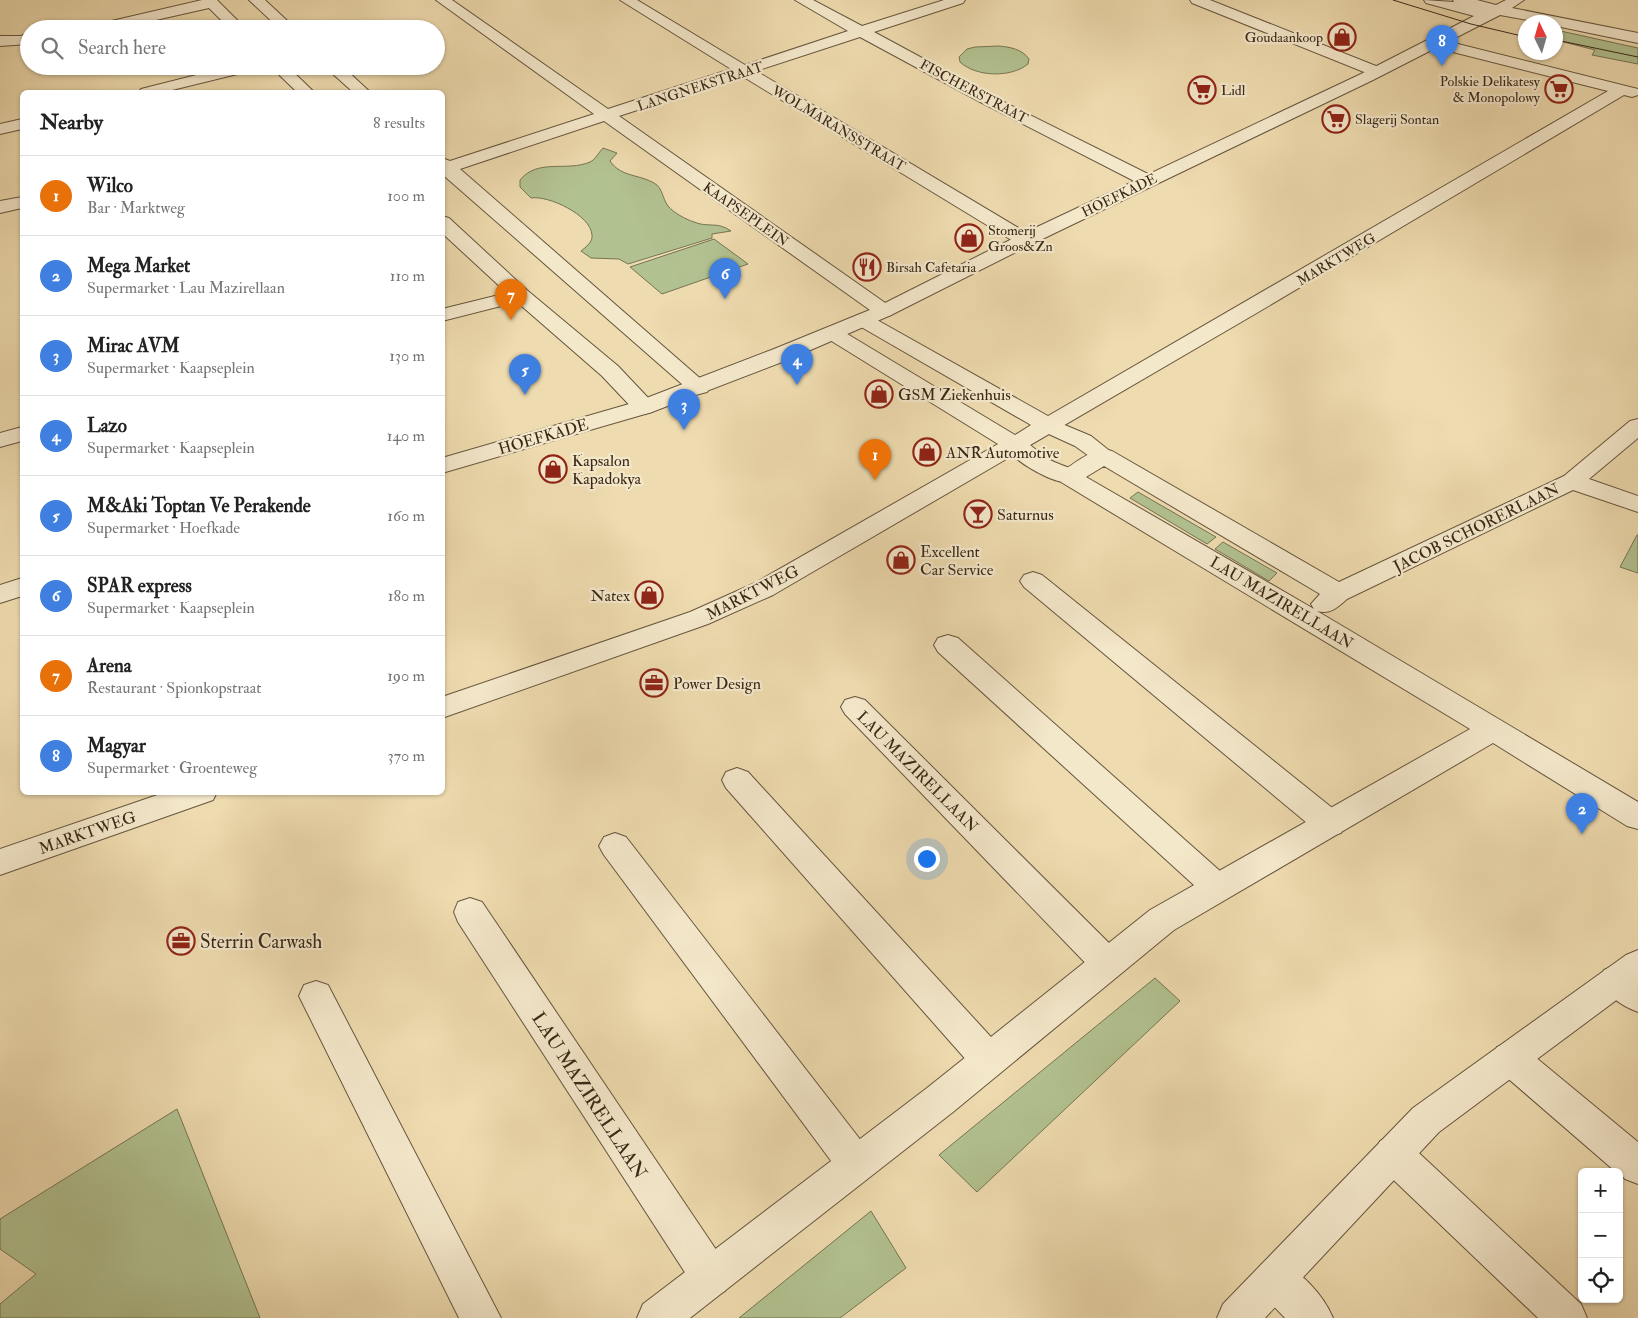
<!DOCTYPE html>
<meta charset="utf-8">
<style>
body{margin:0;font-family:"IM FELL Double Pica",serif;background:#f2f2f2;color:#222}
.controls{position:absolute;right:15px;bottom:15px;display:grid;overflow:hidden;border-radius:8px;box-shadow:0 1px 4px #0004}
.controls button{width:45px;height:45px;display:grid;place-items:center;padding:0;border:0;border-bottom:1px solid #e0e0e0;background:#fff;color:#222;font:25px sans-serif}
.compass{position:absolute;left:1518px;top:15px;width:45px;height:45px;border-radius:50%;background:#fff;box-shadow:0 1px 4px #0004;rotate:355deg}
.you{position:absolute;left:926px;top:858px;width:18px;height:18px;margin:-12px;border:4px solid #fff;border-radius:50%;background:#1a73e8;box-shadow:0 0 0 8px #1a73e833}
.badge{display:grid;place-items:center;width:32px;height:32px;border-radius:50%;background:#b45309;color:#fff;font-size:16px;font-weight:700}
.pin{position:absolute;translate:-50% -41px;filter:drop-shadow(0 1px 2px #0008)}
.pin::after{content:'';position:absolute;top:26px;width:18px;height:15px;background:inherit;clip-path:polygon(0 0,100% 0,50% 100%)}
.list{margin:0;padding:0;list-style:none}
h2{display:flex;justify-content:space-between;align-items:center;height:65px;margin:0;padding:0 20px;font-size:21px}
h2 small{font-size:16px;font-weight:400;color:#767676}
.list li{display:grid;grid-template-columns:32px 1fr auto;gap:15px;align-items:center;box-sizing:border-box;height:80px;padding:0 20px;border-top:1px solid #e0e0e0}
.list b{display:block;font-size:19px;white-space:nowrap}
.list p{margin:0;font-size:16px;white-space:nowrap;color:#767676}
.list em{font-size:16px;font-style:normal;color:#767676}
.icon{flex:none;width:28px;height:28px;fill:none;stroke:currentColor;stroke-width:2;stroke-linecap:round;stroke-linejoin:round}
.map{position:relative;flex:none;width:1638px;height:1318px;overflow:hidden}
.search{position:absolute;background:#fff;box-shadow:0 1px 4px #0004;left:20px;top:20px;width:425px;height:55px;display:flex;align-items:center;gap:12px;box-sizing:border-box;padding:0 18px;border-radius:28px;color:#767676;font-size:19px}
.panel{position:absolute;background:#fff;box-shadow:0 1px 4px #0004;left:20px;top:90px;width:425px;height:705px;border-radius:8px}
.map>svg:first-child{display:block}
</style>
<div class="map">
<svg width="1638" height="1318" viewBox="0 0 1638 1318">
<rect width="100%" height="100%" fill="#eedbaf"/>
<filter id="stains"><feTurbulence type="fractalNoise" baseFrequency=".004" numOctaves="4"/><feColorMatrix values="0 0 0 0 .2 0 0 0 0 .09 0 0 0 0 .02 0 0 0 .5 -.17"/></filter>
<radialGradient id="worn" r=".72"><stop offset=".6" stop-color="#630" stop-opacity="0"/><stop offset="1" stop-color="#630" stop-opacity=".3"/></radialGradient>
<g fill="#b2c190" stroke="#767454">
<polygon points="1556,30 1638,48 1638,64 1592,55 1595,50 1556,40"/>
<path d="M 998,46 C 1010,47 1022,49 1029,59 L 1028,64 C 1011,78 976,77 960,62 L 959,57 L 967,49 L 975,47 Z"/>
<path d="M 603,148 L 617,153 L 610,161 C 621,177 638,174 654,183 C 663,188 662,198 668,206 C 674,213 685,219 694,222 C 708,228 717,221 731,231 L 712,234 L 712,238 L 628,264 L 619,259 L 591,258 L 581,251 C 586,247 593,242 592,235 C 591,215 548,195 531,198 L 520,187 L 520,180 C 538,158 567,172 590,162 C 595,160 599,152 603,148 Z"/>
<polygon points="714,239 748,264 662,294 630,267"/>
<polygon points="1138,492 1216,537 1207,544 1130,498"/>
<polygon points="1637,535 1638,535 1638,573 1620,567"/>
<polygon points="1223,542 1277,573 1269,581 1215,549"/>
<polygon points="1155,978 1180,1001 977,1192 939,1155"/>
<polygon points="177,1109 260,1318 0,1318 0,1304 36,1274 0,1249 0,1219"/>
<polygon points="871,1211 906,1268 840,1318 739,1318"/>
</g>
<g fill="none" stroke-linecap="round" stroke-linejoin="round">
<g stroke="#66553d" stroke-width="2">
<g id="pedestrian">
<polygon points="1048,418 1091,436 1116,456 1112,461 1104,463 1096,461 1075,446 1040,430 1037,425 1040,420"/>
<path d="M 1014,437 C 1029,441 1038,453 1050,460 C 1061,466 1074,467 1081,477 L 1077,482 C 1056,488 1014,461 1002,444 L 1006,439 Z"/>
<polygon points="1033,572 1042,575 1341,815 1345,824 1341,833 1330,836 1319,833 1024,587 1020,581 1024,575"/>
<polygon points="948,635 958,638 1229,879 1234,888 1229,897 1218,901 1207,897 938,652 934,645 938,638"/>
<polygon points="855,697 865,700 1120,954 1125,964 1120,974 1108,979 1096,974 845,714 841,707 845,700"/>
<polygon points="737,768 748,772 1002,1049 1007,1060 1002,1071 989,1076 976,1071 726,788 722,780 726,772"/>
<polygon points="615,833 626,837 869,1151 875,1164 869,1177 856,1182 843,1177 604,855 599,846 604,837"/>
<polygon points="470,898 482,902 725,1263 731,1277 725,1291 711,1297 697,1291 458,922 454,912 458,902"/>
<path d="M 1616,965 L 1628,970 L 1638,977 L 1638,1012 C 1622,1006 1607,996 1599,980 L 1604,970 Z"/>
<polygon points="316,981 328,985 501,1318 459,1318 299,996 304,985"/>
<polygon points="1510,1042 1523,1047 1638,1142 1638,1184 1625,1179 1619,1172 1616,1172 1497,1069 1492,1058 1497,1047"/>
<polygon points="1393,1136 1406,1141 1581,1304 1587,1318 1538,1318 1380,1167 1374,1154 1380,1141"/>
<path d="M 1275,1259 C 1299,1269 1323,1294 1333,1318 L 1285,1318 L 1261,1293 L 1255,1279 L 1261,1265 Z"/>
</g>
</g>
<g stroke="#66553d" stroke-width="2">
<g id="minor">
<polygon points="202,0 217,0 246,29 230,29 209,8 116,29 88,29 90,26"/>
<polygon points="249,0 265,0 296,29 280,29"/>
<polygon points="436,0 452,0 608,109 731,69 620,0 637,0 745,65 848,31 795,0 813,0 862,26 944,0 965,0 963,3 874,32 996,98 1154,177 1157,181 1154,185 1142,185 984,104 860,37 756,71 1032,236 1035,240 1032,244 1018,244 742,76 619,116 891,307 894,311 891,315 884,317 877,315 604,121 460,169 710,387 707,392 699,394 691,392 442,174 442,158 450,161 594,114"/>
<polygon points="1190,0 1210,0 1381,68 1383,71 1381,74 1369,74 1192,3"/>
<polygon points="29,33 29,44 0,46 0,36 21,36"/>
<polygon points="1434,38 1638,89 1638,95 1632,97 1624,95 1255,314 773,595 708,624 442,718 442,697 690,612 755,583 998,444 825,337 822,333 825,329 832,327 839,329 1015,435 1031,425 856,324 853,320 856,316 863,314 870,316 1048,416 1608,91 1429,46 1426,43"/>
<polygon points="232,66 260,66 258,69 164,92 139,92 141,89"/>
<polygon points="270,66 287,66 314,92 297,92"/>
<polygon points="324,66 342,66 370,92 353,92"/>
<polygon points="22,119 22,129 0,134 0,124"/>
<polygon points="22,197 22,208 0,213 0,201"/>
<polygon points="442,216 449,218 528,291 618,366 652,402 655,407 652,412 644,414 636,412 602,376 517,302 442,321 442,309 507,293 442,233"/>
<path d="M 1638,419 L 1638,438 L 1589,479 L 1638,496 L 1638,512 L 1573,490 L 1347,599 C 1338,607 1330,615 1317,611 L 1638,802 L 1638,829 L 1627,826 L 1493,743 L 1174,930 L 953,1112 L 690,1318 L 637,1318 L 643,1304 L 927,1088 L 1150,910 L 1470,729 L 1061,482 L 1057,477 L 1061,472 C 1076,463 1094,446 1112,451 L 1339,582 L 1564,476 L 1630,421 ZM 1104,466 L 1320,594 L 1311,604 L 1314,609 L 1086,477 Z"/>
<polygon points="22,427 22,441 0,447 0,433"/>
<polygon points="166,792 217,792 213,800 0,875 0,849"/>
<polygon points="1638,950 1638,984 1439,1132 1265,1318 1217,1318 1223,1304 1413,1108 1626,955"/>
</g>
</g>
<g stroke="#66553d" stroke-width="2">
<g id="tertiary">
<polygon points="1424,0 1454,2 1453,0 1477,0 1496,5 1506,0 1524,0 1512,8 1638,33 1638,43 1556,26 1556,22 1539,22 1500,15 1373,80 1032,244 891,315 790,359 652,412 442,473 442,458 636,402 774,349 877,307 1018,236 1361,74 1474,16 1426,3"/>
<polygon points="22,578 22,596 0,603 0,585"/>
</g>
</g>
<use href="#pedestrian" fill="#f4e8cb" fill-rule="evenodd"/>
<use href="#minor" fill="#f4e8cb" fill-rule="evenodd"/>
<use href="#tertiary" fill="#f4e8cb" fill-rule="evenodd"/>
<g stroke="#392817" stroke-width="1">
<polyline points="1393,0 1471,24 1526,37"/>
<polyline points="1556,40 1638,57"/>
</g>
</g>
<defs>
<g id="shop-ring" transform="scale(1.4375)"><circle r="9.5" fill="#f4e8cb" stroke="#8f2418" stroke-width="1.5"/><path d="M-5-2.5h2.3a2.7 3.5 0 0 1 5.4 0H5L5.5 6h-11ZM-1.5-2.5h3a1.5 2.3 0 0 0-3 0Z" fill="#8f2418"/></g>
<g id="supermarket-ring" transform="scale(1.4375)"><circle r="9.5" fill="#f4e8cb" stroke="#8f2418" stroke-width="1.5"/><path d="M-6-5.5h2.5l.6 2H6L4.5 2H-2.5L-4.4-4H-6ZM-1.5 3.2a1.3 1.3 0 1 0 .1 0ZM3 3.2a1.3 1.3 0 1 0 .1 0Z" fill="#8f2418"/></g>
<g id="restaurant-ring" transform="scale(1.4375)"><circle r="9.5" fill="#f4e8cb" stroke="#8f2418" stroke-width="1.5"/><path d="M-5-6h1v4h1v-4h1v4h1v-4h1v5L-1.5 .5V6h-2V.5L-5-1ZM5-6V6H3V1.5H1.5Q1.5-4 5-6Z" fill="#8f2418"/></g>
<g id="bar-ring" transform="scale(1.4375)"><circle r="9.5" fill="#f4e8cb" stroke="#8f2418" stroke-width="1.5"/><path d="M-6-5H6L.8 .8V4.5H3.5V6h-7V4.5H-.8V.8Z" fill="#8f2418"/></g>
<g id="office-ring" transform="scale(1.4375)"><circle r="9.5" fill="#f4e8cb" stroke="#8f2418" stroke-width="1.5"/><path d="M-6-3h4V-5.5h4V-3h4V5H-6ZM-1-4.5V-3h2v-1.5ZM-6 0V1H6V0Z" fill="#8f2418"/></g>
</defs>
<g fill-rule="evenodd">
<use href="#shop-ring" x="1342" y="37"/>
<use href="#supermarket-ring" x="1559" y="89"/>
<use href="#supermarket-ring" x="1202" y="90"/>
<use href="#supermarket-ring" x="1336" y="119"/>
<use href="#shop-ring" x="969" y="238"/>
<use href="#restaurant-ring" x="867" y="267"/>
<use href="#shop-ring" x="879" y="394"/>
<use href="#shop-ring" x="927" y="452"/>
<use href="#shop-ring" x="553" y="469"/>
<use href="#bar-ring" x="978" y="514"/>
<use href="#shop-ring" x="901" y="560"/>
<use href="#shop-ring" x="649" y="595"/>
<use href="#office-ring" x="654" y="683"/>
<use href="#office-ring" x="181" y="941"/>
</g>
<g text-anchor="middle" stroke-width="4.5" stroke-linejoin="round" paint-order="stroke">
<g font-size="14" fill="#392817" stroke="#f4e8cb" text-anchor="start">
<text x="1323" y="42" text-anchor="end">Goudaankoop</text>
<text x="1540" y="86" text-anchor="end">Polskie Delikatesy<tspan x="1540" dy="16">&amp; Monopolowy</tspan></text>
<text x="1221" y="95">Lidl</text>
<text x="1355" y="124">Slagerij Sontan</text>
<text x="988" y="235">Stomerij<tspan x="988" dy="16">Groos&amp;Zn</tspan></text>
<text x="886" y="272">Birsah Cafetaria</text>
</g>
<g font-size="14" fill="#392817" stroke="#f4e8cb">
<text transform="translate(700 86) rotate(-18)" y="5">LANGNEKSTRAAT</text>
<text transform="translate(974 91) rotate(28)" y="5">FISCHERSTRAAT</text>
<text transform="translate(839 128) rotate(31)" y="5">WOLMARANSSTRAAT</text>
<text transform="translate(1119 195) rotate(-26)" y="5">HOEFKADE</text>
<text transform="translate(746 214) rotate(35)" y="5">KAAPSEPLEIN</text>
<text transform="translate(1336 259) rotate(-31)" y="5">MARKTWEG</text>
</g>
<g font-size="16" fill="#392817" stroke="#f4e8cb" text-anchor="start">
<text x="898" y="400">GSM Ziekenhuis</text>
<text x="946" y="458">ANR Automotive</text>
<text x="572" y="466">Kapsalon<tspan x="572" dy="18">Kapadokya</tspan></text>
<text x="997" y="520">Saturnus</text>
<text x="920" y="557">Excellent<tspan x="920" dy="18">Car Service</tspan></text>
<text x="630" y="601" text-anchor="end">Natex</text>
<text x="673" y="689">Power Design</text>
</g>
<g font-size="16" fill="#392817" stroke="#f4e8cb">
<text transform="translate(543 436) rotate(-16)" y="6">HOEFKADE</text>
<text transform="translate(1476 527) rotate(-26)" y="6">JACOB SCHORERLAAN</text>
<text transform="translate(752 592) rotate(-27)" y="6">MARKTWEG</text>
<text transform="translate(1282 602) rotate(31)" y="6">LAU MAZIRELLAAN</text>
<text transform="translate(918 771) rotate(45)" y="6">LAU MAZIRELLAAN</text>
<text transform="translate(87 832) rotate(-19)" y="6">MARKTWEG</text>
</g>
<g font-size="19" fill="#392817" stroke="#f4e8cb" text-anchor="start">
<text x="200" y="948">Sterrin Carwash</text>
</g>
<g font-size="19" fill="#392817" stroke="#f4e8cb">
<text transform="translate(590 1095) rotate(57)" y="7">LAU MAZIRELLAAN</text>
</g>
</g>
<rect width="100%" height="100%" filter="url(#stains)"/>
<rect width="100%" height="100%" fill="url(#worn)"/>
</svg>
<div class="controls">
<button>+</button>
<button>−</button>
<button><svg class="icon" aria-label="locate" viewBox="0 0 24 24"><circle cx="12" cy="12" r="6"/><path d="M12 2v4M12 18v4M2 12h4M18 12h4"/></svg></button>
</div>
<svg class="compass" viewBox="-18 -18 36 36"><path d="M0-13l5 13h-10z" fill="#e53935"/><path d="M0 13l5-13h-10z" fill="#767676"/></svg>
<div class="you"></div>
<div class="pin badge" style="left:875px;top:480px;background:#e8710a">1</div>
<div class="pin badge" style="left:1582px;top:834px;background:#3f7fe0">2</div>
<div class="pin badge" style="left:684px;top:430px;background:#3f7fe0">3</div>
<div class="pin badge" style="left:797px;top:385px;background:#3f7fe0">4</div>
<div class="pin badge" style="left:525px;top:395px;background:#3f7fe0">5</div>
<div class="pin badge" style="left:725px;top:299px;background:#3f7fe0">6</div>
<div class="pin badge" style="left:511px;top:320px;background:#e8710a">7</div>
<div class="pin badge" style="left:1442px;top:66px;background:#3f7fe0">8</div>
<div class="search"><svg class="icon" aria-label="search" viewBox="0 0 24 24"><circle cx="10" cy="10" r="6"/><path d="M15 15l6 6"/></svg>Search here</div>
<section class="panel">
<h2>Nearby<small>8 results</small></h2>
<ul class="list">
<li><span class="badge" style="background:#e8710a">1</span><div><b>Wilco</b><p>Bar · Marktweg</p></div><em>100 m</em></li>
<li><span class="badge" style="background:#3f7fe0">2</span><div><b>Mega Market</b><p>Supermarket · Lau Mazirellaan</p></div><em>110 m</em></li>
<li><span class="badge" style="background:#3f7fe0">3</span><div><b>Mirac AVM</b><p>Supermarket · Kaapseplein</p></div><em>130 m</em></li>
<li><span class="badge" style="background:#3f7fe0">4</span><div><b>Lazo</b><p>Supermarket · Kaapseplein</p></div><em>140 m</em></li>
<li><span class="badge" style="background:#3f7fe0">5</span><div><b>M&amp;Aki Toptan Ve Perakende</b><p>Supermarket · Hoefkade</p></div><em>160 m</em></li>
<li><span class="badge" style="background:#3f7fe0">6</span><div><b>SPAR express</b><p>Supermarket · Kaapseplein</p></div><em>180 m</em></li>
<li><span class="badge" style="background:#e8710a">7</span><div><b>Arena</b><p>Restaurant · Spionkopstraat</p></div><em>190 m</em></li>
<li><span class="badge" style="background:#3f7fe0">8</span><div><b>Magyar</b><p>Supermarket · Groenteweg</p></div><em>370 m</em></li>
</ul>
</section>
</div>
